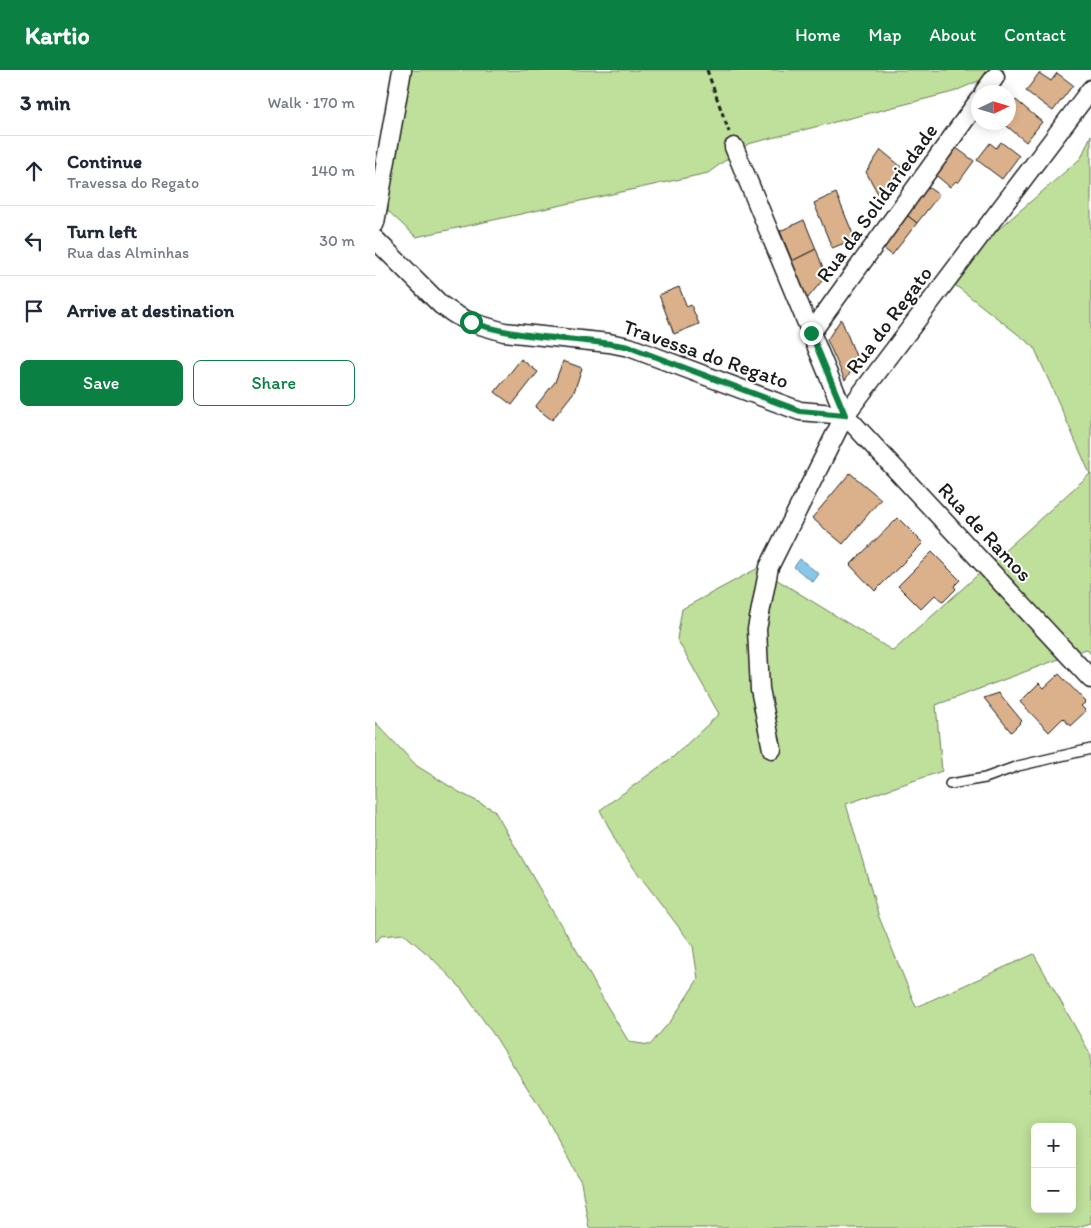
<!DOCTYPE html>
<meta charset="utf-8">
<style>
body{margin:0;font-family:Itim,sans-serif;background:#f2f2f3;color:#1f2937}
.controls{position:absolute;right:15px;bottom:15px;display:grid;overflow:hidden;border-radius:8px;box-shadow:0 2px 12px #0003}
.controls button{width:45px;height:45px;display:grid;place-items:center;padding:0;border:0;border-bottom:1px solid #e0e1e3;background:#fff;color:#1f2937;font:25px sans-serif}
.compass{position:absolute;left:596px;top:15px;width:45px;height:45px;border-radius:50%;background:#fff;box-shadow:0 2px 12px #0003;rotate:86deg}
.stop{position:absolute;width:15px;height:15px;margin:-11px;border:4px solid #0b8043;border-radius:50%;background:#fff}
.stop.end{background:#0b8043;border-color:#fff;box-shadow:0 1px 5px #0008}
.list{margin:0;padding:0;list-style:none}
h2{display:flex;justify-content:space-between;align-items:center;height:65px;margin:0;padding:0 20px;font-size:21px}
h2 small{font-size:16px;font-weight:400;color:#747a83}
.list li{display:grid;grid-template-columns:32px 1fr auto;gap:15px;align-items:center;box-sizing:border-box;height:70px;padding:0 20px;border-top:1px solid #e0e1e3}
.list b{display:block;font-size:19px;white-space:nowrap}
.list p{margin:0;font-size:16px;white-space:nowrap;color:#747a83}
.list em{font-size:16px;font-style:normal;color:#747a83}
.actions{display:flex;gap:10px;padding:15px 20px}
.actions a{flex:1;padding:11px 0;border:1px solid #0b8043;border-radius:8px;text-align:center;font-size:18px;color:#0b8043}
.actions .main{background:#0b8043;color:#fff}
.icon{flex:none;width:28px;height:28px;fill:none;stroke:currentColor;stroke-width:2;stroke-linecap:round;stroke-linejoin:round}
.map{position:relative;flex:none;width:716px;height:1158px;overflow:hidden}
header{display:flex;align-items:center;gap:30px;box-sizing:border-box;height:70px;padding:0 25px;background:#0b8043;color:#fff}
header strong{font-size:24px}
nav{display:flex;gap:28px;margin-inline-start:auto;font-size:18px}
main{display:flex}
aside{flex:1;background:#fff}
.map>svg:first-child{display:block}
</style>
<header>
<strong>Kartio</strong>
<nav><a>Home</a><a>Map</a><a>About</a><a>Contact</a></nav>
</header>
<main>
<aside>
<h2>3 min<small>Walk · 170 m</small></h2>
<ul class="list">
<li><svg class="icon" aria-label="ahead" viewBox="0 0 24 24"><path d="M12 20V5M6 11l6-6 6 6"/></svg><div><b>Continue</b><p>Travessa do Regato</p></div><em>140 m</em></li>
<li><svg class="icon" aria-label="left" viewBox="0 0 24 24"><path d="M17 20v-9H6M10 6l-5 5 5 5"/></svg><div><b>Turn left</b><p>Rua das Alminhas</p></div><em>30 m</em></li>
<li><svg class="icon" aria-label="arrive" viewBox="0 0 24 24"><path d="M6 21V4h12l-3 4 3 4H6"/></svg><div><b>Arrive at destination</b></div></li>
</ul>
<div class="actions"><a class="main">Save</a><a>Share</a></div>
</aside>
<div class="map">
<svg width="716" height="1158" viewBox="0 0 716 1158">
<rect width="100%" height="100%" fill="#fff"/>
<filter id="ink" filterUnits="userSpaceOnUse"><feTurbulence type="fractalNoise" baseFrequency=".02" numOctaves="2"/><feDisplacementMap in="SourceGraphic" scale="10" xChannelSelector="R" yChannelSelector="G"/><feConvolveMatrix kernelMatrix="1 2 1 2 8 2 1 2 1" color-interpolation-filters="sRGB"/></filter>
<g filter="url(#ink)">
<g fill="#bee09a" stroke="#6d7e5b" fill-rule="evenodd">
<polygon points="34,0 629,0 578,22 373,74 333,103 41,167 13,141 13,67"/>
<path d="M 716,65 L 716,584 L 711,579 L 561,635 L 567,701 L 471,734 L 504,847 L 541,937 L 659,884 L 660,886 L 716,985 L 716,1153 L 700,1158 L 214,1158 L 206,1112 L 172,1049 L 121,968 L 85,917 L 57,888 L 29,864 L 6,866 L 0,873 L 0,652 L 42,696 L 84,722 L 119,740 L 178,842 L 201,879 L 229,931 L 254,972 L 275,975 L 298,948 L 323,909 L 318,876 L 246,781 L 225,740 L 298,687 L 344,644 L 302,569 L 307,539 L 383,498 L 518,581 L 715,404 L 659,277 L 566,204 L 603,177 L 706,88 ZM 660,1057 L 697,1057 L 697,1139 L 660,1139 Z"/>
</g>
<polygon fill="#89c7ea" stroke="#5d8398" points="425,489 444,504 438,512 419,497"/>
<g fill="#dab18b" stroke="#1c1c1c">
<polygon points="664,3 676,11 682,3 698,15 678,41 651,21"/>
<polygon points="641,30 667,52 651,72 627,52 634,52 634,39"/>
<polygon points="626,72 644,86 627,109 602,90 615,73 621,78"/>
<polygon points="576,74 599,91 583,113 581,111 575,117 557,102"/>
<polygon points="506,80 529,99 506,129 491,102"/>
<polygon points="550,115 564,125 542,153 529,143"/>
<polygon points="461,123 480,169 457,178 439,133"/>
<polygon points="529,143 542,153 517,185 504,175"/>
<polygon points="429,150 441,179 417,191 405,161"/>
<polygon points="441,179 451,206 432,229 417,191"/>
<polygon points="304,217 312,237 316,235 324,254 299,264 284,225"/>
<polygon points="466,249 483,291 470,310 452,270"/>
<polygon points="146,289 163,302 137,335 120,322"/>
<polygon points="188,291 207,298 199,322 177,350 160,337 180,312"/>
<polygon points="475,403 506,429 468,474 437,448"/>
<polygon points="523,448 548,473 500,521 475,495"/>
<polygon points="557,482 585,510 579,516 581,519 568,532 560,525 546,539 523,516"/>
<polygon points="684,604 711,632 706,636 711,641 695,656 688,648 674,662 645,632 664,613 669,618"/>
<polygon points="624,623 647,651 636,662 609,628"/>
</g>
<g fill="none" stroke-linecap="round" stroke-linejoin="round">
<g stroke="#1c1c1c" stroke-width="12">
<polyline id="service" points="575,714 610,708 643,696 716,679"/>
</g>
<g stroke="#1c1c1c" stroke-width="21">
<g id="minor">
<polyline points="609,22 620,7"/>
<polyline points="359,77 470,345 716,609"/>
<polyline points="0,153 27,0"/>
<polyline points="0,169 66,235 81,245 95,252 129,262 234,273 254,277 425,341 470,345"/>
<polyline points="436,263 604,30"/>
<polyline points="397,679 385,619 382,559 394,497 470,345 716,19"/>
</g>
</g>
<polyline stroke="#1c1c1c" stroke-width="3" stroke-dasharray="5 4" stroke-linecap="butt" points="332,0 354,62"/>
<use href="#service" stroke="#fff" stroke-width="9"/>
<use href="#minor" stroke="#fff" stroke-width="18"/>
</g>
</g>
<g fill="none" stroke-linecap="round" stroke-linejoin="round" filter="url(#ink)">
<path stroke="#0b8043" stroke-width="6" d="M 96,252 C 146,270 202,267 254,277 L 425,341 L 470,345 L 436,263"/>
</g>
<g text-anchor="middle" stroke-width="4" stroke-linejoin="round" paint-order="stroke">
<g font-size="21" fill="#1c1c1c" stroke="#fff">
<text transform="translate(502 133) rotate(-54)" y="7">Rua da Solidariedade</text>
<text transform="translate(514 250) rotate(-53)" y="7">Rua do Regato</text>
<text transform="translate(331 284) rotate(19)" y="7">Travessa do Regato</text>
<text transform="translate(610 462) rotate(47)" y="7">Rua de Ramos</text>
</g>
</g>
</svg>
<div class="controls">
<button>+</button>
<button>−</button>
</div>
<svg class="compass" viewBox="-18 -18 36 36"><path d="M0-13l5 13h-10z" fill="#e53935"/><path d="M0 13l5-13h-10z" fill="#747a83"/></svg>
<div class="stop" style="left:96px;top:252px"></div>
<div class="stop end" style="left:436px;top:263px"></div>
</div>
</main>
